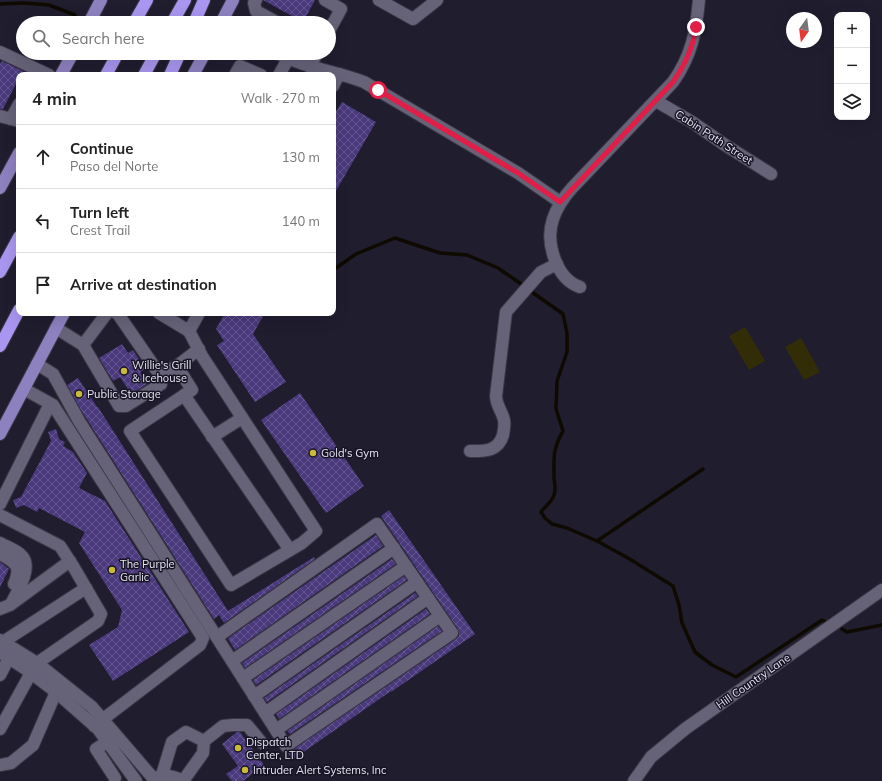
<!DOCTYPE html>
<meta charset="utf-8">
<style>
body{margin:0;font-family:Mulish,sans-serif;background:#f2f2f2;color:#222}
.controls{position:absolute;right:12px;top:12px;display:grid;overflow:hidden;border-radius:8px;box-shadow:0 4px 16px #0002}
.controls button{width:36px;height:36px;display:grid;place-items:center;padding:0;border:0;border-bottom:1px solid #e0e0e0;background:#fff;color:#222;font:20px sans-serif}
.compass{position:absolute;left:786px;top:12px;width:36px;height:36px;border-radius:50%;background:#fff;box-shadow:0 4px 16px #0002;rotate:194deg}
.stop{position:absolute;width:12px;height:12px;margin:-9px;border:3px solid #e11d48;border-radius:50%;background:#fff}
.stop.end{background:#e11d48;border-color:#fff;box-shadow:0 1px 4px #0008}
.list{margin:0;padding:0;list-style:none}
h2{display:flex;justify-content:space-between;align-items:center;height:52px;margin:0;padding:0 16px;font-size:17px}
h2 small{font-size:13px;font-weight:400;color:#767676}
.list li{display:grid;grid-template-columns:26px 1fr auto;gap:12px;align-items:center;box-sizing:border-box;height:64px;padding:0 16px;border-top:1px solid #e0e0e0}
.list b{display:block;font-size:15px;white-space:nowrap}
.list p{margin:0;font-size:13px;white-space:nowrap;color:#767676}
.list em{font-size:13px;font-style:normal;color:#767676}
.icon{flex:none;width:22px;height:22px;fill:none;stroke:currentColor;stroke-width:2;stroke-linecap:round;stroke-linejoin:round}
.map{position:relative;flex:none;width:882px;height:781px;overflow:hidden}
.search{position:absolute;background:#fff;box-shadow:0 4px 16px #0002;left:16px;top:16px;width:320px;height:44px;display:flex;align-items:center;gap:10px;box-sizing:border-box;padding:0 14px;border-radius:22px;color:#767676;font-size:15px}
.panel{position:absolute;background:#fff;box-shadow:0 4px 16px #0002;left:16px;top:72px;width:320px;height:244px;border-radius:8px}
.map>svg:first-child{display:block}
</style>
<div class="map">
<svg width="882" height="781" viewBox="0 0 882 781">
<defs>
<pattern id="building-cross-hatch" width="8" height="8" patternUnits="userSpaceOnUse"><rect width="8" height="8" fill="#4a397c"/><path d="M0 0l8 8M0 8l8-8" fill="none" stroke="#64568f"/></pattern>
</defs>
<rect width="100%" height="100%" fill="#201d2f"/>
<g fill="#322d07">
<polygon points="745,327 765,361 749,370 729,336"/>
<polygon points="801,338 820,372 804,380 785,347"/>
</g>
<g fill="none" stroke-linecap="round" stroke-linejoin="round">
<g stroke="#0e0a00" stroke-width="3.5">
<polyline points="0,4 24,3 49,5 75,15"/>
<polyline points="333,270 356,254 395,238 440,253 467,255 498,268 524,286"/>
<path d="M 529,290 L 563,314 L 567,333 L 567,352 L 557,381 L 556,409 L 563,431 C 552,450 554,459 554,479 C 555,484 556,490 554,495 C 552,502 545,506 541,512 L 545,518 L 552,524 L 567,528 L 597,541 L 628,558 L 673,586 L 679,605 L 682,623 L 695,652 L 712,665 L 736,677 L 822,620 L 824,621"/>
<polyline points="597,541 703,469"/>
<polyline points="842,629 847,632 882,625"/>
</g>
</g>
<g fill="url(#building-cross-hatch)">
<polygon points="263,0 315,0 303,22"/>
<polygon points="2,61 23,71 21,75 19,75 19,78 3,109 0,109 0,64"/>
<polygon points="342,102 376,122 333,196 333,116"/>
<polygon points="225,313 265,313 253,334 286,382 255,402 217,345 224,341 216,329"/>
<polygon points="122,344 128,353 133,350 145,369 140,372 147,384 131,394 120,377 113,381 99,358"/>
<polygon points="78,378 97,407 98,407 228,611 314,557 315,559 224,623 219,615 214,619 81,410 67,385"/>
<polygon points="300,393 364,486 326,513 261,420"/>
<polygon points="56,429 59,439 65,442 63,446 73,452 87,473 79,488 105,501 189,632 113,681 89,645 118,627 122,610 79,543 85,532 39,508 37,512 24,505 16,508 13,500 21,497 51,441 48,432"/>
<polygon points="389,510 475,634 391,692 391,691 292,760 288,753 456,639 459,636 458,629 381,516"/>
<polygon points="376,535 383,546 235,650 228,639 231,636"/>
<polygon points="392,559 396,564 245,668 242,663"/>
<polygon points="0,562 9,569 0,587"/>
<polygon points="404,576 407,580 256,685 253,680"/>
<polygon points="415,593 418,596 267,702 264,698"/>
<polygon points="426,609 430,614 279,719 276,714"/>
<polygon points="438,626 442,631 290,734 287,731"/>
<polygon points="237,732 240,732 264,765 243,781 232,781 226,774 238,766 222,744"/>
</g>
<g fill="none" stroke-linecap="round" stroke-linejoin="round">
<g stroke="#3b3846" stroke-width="14">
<g id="minor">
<polyline points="256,0 254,3 256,11 278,23"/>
<polyline points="325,0 341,9 329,31"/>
<polyline points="379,0 413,19 437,0"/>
<polyline points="0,52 49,75"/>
<path d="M 277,53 C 305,68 336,71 364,82 L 518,173 L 560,202"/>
<polyline points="310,67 317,53"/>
<polyline points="235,75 240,66 261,75"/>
<polyline points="279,75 288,59"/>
<polyline points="333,86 339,74"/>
<polyline points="656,101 692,122 725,145 771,174"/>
<polyline points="0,116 19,121"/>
<polyline points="11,119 19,104"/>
<path d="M 580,287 C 556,279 545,242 553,219 C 557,207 563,198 572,188 L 673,82 C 692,55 696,32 699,0"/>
<polyline points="116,313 118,314 160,375 177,366 192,390 130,431 231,585 302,543 316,531 202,356 189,331"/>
<polyline points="159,313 189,331 199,313"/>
<polyline points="56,328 83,345 107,313"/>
<polyline points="83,345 119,406 126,406 161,384 160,375"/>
<polyline points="37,364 53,374 79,421 286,746 452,633 377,524 217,637"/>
<polyline points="177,366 199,349"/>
<polyline points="24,389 53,405 203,638 200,645 94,726"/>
<polyline points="184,395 290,550"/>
<polyline points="212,437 242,418"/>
<path d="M 470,451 C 484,451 498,452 503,435 C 504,430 505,425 504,420 C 502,411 496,405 496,396 L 506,312 L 541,272 L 557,264"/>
<polyline points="0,504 50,404"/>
<polyline points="0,515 60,546 73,566 101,614 98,621 27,670"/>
<path d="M 0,543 C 7,547 17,550 22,556 C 33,568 17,592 11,604"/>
<path d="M 2,555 C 17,563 21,567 14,584"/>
<polyline points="0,609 10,605 70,561"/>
<polyline points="0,640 37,663 92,707 153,778"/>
<polyline points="3,642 86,588"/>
<polyline points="0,652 27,670 56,692 98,729 136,781"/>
<polyline points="232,661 394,548"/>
<polyline points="0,675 9,658"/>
<polyline points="243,678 406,566"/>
<polyline points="254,696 417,582"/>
<polyline points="265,713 428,598"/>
<polyline points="0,729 31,673"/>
<polyline points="276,730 440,616"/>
<polyline points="107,742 96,749 115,778"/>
<polyline points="0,765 11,763 33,745 56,692"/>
<polyline points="162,775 172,742 186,732 204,741"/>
<path d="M 154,778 C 164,775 173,775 182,781"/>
<polyline points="183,781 203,753 204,741 223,726 233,725 247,725 262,743"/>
<polyline points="634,781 651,757 685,729 882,590"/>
</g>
</g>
<g stroke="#3b3846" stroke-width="14">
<g id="major">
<polyline points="89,23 101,0"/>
<polyline points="221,23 233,0"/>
<polyline points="61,75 73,53"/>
<polyline points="193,75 205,53"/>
<polyline points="0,188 19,153"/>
<polyline points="0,434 64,313"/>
</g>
</g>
<g stroke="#3b3846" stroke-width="14">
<g id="highway">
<polyline points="134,23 147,0"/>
<polyline points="172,23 185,0"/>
<polyline points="194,23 204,0"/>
<polyline points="106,75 118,53"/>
<polyline points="144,75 156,53"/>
<polyline points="170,75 180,53"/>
<polyline points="0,272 19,237"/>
<polyline points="0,346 19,310"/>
</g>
</g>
<use href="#minor" stroke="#666278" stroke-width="12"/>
<use href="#major" stroke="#8e81c0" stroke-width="12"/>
<use href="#highway" stroke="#a996f0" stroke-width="12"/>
</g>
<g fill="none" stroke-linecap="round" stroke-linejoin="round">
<path stroke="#e11d48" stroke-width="5" d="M 378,90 L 518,173 L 560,202 L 673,82 C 685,65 693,48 696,27"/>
</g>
<g fill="#cbba39" stroke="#171425" stroke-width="1.5">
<circle cx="124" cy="371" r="4"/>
<circle cx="79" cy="394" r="4"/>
<circle cx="313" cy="453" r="4"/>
<circle cx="112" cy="570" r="4"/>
<circle cx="238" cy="748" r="4"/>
<circle cx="245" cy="770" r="4"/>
</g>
<g text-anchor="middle" stroke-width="3" stroke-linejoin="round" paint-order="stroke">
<g font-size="11" fill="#e8e6f2" stroke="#171425">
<text transform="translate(714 137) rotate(33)" y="4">Cabin Path Street</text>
<text transform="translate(753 681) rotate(-35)" y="4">Hill Country Lane</text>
</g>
<g font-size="11" fill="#e8e6f2" stroke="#171425" text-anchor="start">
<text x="132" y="369">Willie's Grill<tspan x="132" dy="13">&amp; Icehouse</tspan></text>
<text x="87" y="398">Public Storage</text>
<text x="321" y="457">Gold's Gym</text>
<text x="120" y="568">The Purple<tspan x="120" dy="13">Garlic</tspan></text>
<text x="246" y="746">Dispatch<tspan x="246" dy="13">Center, LTD</tspan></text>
<text x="253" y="774">Intruder Alert Systems, Inc</text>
</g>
</g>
</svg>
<div class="controls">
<button>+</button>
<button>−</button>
<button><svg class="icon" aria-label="layers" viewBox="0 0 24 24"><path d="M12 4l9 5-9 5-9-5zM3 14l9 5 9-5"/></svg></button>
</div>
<svg class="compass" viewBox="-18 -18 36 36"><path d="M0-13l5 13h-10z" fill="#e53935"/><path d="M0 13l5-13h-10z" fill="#767676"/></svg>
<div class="stop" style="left:378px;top:90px"></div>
<div class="stop end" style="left:696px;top:27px"></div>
<div class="search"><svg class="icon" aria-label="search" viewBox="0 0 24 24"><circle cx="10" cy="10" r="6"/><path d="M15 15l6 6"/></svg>Search here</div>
<section class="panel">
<h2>4 min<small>Walk · 270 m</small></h2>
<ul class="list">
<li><svg class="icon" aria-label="ahead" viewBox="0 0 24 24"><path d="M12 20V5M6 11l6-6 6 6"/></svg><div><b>Continue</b><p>Paso del Norte</p></div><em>130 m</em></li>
<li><svg class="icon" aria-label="left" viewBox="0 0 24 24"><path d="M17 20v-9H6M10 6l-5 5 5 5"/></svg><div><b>Turn left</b><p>Crest Trail</p></div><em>140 m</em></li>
<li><svg class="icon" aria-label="arrive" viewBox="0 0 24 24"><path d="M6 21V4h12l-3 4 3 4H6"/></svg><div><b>Arrive at destination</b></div></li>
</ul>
</section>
</div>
